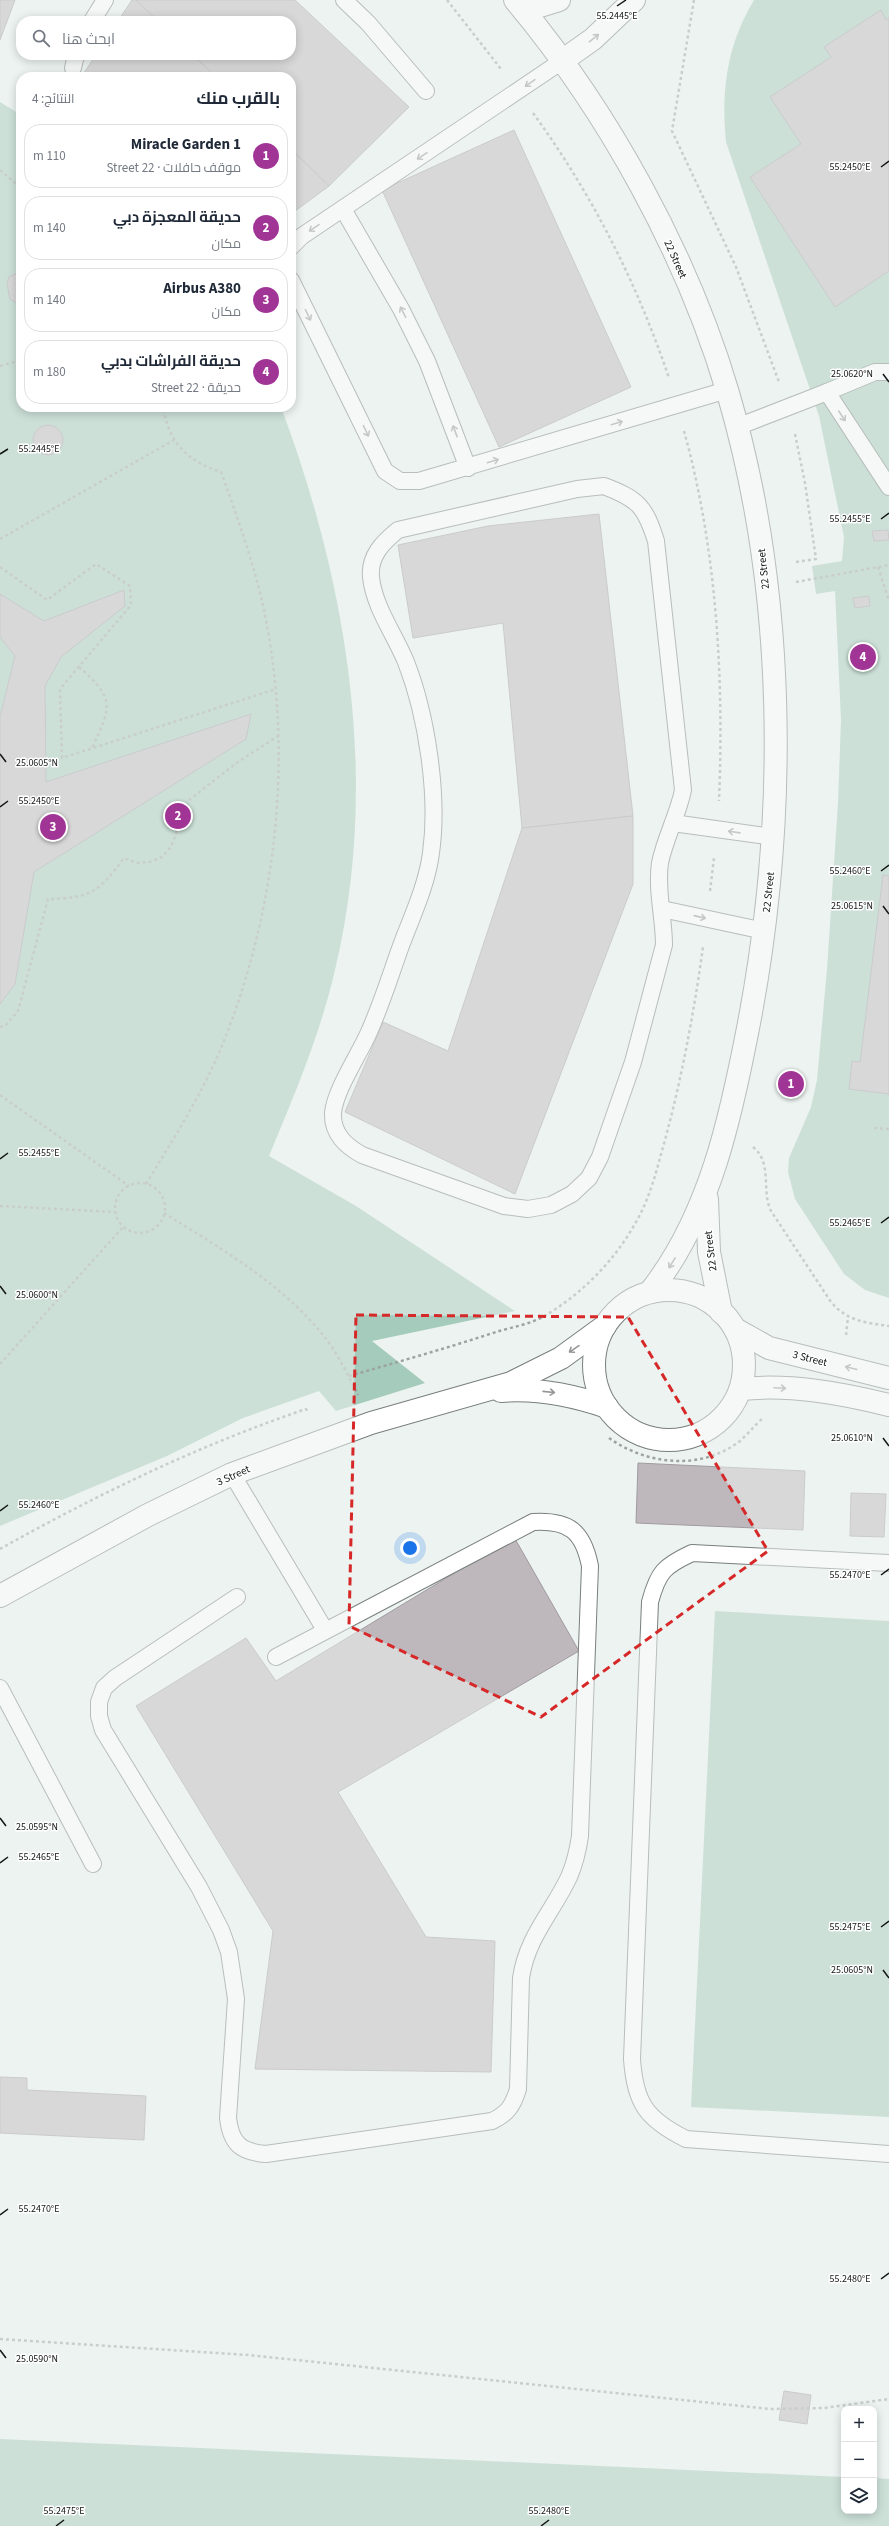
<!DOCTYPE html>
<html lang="ar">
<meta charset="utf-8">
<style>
body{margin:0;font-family:"Source Sans 3",Cairo,sans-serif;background:#f2f2f3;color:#1f2937;direction:rtl}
.controls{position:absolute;right:12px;bottom:12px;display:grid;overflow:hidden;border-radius:8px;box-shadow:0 2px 10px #0003}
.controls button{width:36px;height:36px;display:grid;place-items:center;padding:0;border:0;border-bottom:1px solid #e0e1e3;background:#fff;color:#1f2937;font:20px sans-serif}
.you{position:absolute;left:410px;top:1548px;width:14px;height:14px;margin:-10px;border:3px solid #fff;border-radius:50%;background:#1a73e8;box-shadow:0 0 0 6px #1a73e833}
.badge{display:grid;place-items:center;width:26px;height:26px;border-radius:50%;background:#a13595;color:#fff;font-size:13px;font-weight:700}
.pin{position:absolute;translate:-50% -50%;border:2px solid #fff;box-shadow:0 1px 4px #0006}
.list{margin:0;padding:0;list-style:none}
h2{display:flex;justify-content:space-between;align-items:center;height:52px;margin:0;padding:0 16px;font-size:17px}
h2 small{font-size:13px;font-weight:400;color:#747a83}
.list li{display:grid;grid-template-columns:26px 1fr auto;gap:12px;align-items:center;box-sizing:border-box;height:64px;margin:0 8px 8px;padding:0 8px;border:1px solid #e0e1e3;border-radius:16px}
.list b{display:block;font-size:15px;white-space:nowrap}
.list p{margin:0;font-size:13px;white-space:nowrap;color:#747a83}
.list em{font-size:13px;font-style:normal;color:#747a83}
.icon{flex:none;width:22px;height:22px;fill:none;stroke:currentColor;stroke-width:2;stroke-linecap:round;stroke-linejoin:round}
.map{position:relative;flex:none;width:889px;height:2526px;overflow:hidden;direction:ltr}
.search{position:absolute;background:#fff;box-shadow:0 2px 10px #0003;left:16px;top:16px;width:280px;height:44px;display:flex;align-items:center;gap:10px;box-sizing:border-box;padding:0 14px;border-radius:16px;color:#747a83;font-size:15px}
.panel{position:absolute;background:#fff;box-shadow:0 2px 10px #0003;left:16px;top:72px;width:280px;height:340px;border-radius:16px;direction:rtl}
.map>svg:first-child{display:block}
</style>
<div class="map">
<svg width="889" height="2526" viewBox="0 0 889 2526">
<rect width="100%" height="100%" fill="#ecf3f0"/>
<g fill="#a4cbbb">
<path d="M 754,0 L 889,0 L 889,1298 L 865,1290 L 844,1274 L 795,1199 L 788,1172 L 789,1158 L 811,1107 L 817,1080 L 827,969 L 838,803 L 841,720 L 835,591 L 816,594 L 812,566 L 842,561 L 844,537 L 819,416 L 726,142 C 721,90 727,45 754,0 Z"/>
<path d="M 0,102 L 21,115 L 21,407 L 281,407 C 348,586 380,782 335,970 C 320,1035 294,1096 269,1156 L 356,1206 L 515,1311 L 372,1341 L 425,1383 L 336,1411 L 319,1391 L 243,1418 L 167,1456 L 0,1526 Z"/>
<polygon points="715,1611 889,1621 889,2117 691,2107"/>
<polygon points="0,2439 844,2477 844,2511 874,2511 874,2478 889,2479 889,2526 0,2526"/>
</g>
<g fill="#beb8bd" stroke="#a19ba0">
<polygon points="0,0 15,0 0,40"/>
<polygon points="132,0 136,0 158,21 118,21"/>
<polygon points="136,0 295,0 409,107 329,186 291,149 291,77 216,77 193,55 291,55 291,21 158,21"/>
<polygon points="881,10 886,20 889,18 889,271 835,307 750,177 801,144 770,97 831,57 824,47"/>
<polygon points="96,55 193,55 216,77 81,77"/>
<polygon points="514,130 631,387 499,447 382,190"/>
<polygon points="291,149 329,186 291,214"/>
<polygon points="21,271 21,306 10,299 7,284 9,277"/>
<circle cx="48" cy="440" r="15"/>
<polygon points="599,514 633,816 522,828 503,623 413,638 398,545 488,526"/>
<polygon points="888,530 889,540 874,541 872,531"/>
<polygon points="124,590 125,606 61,657 45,686 46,782 251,714 246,739 34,872 15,984 0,1004 0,717 15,656 0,637 0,594 44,621"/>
<polygon points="869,596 870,606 855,608 853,598"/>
<polygon points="633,816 633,884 515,1194 345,1112 383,1022 448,1051 522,828"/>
<polygon points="883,875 889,876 889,1094 849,1089 852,1061 860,1062"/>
<polygon points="638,1463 805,1471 803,1530 636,1523"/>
<polygon points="851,1493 886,1494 884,1537 850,1536"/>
<polygon points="514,1537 579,1651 338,1792 426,1937 495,1941 491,2072 255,2069 273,1931 136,1706 246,1638 276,1681"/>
<polygon points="0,2077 27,2078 27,2090 146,2096 144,2140 0,2133"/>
<polygon points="784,2391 811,2395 807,2424 779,2420"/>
</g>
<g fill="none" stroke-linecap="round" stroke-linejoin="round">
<g stroke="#787f7c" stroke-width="18">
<g id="lane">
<polyline points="344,0 368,23 426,91"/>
<polyline points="92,21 105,0"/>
<polyline points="73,68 76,55"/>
<polyline points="343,209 401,309 427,361 468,468"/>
<polyline points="291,247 302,236 562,61"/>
<polyline points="291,280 385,471 400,481 419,481 727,390"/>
<polyline points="889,372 875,372 827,392 889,487"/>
<polyline points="737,427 827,392"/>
<path d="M 604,486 C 638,499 645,506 656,541 L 683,790 C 678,815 665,838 660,863 C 656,890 664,918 664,945 L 633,1062 L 600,1157 L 589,1178 L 572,1194 L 551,1205 L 528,1209 L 504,1206 L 362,1155 C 346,1146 332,1134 333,1113 C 335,1090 359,1055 369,1032 C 382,1003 391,973 402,943 C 413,914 427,884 431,853 C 439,796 427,716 406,662 C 395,635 374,607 371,577 C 369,556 383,542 398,530 L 577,489 Z"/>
<polyline points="673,823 773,837"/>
<polyline points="662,909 764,931"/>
<polyline points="232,1474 325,1630"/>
<path d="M 889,1563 L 692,1553 C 664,1566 658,1572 650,1602 L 632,2059 C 635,2103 646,2119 686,2139 L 889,2154"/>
<path d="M 237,1597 L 115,1678 L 104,1688 L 99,1702 L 99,1716 L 103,1730 L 199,1887 L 221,1930 L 229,1952 L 236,1999 L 228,2118 C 231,2144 241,2152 266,2154 L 492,2121 C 507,2114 513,2106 518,2089 L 521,1978 C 527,1937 552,1913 569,1877 C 575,1863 578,1850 580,1836 L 590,1566 C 583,1531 569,1520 533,1522 L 276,1657"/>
<polyline points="0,1688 93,1864"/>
</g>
</g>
<g stroke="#787f7c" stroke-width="24">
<g id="street">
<path d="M 515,0 C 608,111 687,254 728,393 C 787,594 788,818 749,1023 C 731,1117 710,1216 650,1292"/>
<polyline points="524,11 559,0"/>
<polyline points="562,61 593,39 634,0"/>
<polyline points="707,1199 709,1252 721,1312"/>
<circle cx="669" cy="1365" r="75"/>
<polyline points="735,1329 769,1348 889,1378"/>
<path d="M 741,1389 C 791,1384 840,1393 889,1405"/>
<path d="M 501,1391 C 538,1388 572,1395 607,1407"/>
<polyline points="0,1596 148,1515 232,1474 371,1423 511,1383 561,1358 605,1326"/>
</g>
</g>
<g stroke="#9da3a0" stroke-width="2.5" stroke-dasharray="3 3" stroke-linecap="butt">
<polyline points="447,0 501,69"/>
<polyline points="694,0 672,131 736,267 779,382"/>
<path d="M 533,113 C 592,194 637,283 669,378"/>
<polyline points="0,170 21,188"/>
<polyline points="0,366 21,360"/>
<path d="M 684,431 C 717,550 724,679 719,801"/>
<polyline points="795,434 805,483 816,559 796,562"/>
<polyline points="0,539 174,440"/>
<polyline points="0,567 47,600 96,564 130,586 131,605 60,689 62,758 276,689"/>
<polyline points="878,567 889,601"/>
<polyline points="796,582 889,565"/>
<path d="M 79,667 C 116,699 111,707 92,748"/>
<polyline points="710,891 714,858"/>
<path d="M 0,1027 L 5,1026 L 18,1011 L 48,899 C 91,898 99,892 124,858 L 137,863 L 150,862 L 162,857 L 171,847 L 188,801 L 235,764 L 278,736"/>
<polyline points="0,1095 129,1186"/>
<polyline points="874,1128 889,1129"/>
<path d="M 753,1147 C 773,1163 761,1191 771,1211 L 831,1302 C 847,1321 866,1323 889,1326"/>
<circle cx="140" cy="1208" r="25"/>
<path d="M 146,1184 C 172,1141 199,1099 219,1053 C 276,916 294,761 265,615 C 255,566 238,519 221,472 C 187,461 169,443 163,407"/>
<polyline points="0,1206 115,1212"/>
<path d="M 164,1213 C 220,1248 281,1283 323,1335 C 337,1352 348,1375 358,1395"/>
<polyline points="846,1335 848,1317"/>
<polyline points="0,1364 123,1227"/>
<path d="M 349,1376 C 398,1362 447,1348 496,1332 C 512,1327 532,1324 546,1315 C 583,1293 615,1260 636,1222 C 651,1196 657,1168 665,1140 C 682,1077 694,1012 703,947"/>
<path d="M 609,1438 C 647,1465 701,1471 740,1441 C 748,1434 754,1426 762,1419"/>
<path d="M 0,1549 C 98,1494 200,1445 306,1409 L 308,1413"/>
<polyline points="0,2339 248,2355 770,2409 824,2408 889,2399"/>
</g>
<use href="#lane" stroke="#fff" stroke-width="16"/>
<use href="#street" stroke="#fff" stroke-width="22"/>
</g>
<defs><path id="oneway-shaft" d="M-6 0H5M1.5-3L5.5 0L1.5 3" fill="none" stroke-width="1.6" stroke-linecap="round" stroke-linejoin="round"/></defs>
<g stroke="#949695">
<use href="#oneway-shaft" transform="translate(594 38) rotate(-39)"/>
<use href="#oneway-shaft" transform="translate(530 83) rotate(145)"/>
<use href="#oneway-shaft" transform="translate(422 156) rotate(146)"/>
<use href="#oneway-shaft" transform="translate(314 228) rotate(146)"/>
<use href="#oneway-shaft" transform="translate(403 312) rotate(-117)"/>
<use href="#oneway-shaft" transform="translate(308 315) rotate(64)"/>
<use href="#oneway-shaft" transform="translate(842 416) rotate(57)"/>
<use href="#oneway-shaft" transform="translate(617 423) rotate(-17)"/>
<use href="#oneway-shaft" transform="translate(366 431) rotate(64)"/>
<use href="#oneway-shaft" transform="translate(455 431) rotate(-110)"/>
<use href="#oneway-shaft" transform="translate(493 461) rotate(-17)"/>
<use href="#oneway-shaft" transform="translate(734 832) rotate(-172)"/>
<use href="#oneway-shaft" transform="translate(700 917) rotate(13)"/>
<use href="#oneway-shaft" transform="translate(672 1263) rotate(122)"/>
<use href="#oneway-shaft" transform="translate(574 1349) rotate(146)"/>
<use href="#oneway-shaft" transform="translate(851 1368) rotate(-166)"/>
<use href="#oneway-shaft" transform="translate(780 1388) rotate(3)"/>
<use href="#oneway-shaft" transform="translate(549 1392) rotate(6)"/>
</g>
<path d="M0 0H889V2526H0ZM 356,1315 L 628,1317 L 768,1551 L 541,1717 L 349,1626 Z" fill="#ecf3f0" fill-opacity=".55" fill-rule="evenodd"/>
<path fill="none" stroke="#d62828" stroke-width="3" stroke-dasharray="8 5" stroke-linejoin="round" d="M 356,1315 L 628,1317 L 768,1551 L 541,1717 L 349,1626 Z"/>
<path fill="none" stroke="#121514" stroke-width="1.5" d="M 617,6 L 626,0M 881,167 L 889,161M 883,374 L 889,382M 0,454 L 8,449M 881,519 L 889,513M 0,754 L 6,762M 0,807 L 8,801M 881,871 L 889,865M 883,906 L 889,914M 0,1159 L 8,1153M 881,1223 L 889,1217M 0,1286 L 6,1294M 883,1438 L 889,1446M 0,1511 L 8,1505M 881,1575 L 889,1569M 0,1818 L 6,1826M 0,1863 L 8,1857M 881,1927 L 889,1921M 883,1970 L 889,1978M 0,2215 L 8,2209M 881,2279 L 889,2273M 0,2350 L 6,2358M 56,2526 L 64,2520M 541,2526 L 549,2520"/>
<g text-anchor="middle" stroke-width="3" stroke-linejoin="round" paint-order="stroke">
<g font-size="11" fill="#121514" stroke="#fff">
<text transform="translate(676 259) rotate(66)" y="4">22 Street</text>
<text transform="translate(763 569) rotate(-96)" y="4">22 Street</text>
<text transform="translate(768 892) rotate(-84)" y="4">22 Street</text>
<text transform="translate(710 1251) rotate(-97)" y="4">22 Street</text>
<text transform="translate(810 1358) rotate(14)" y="4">3 Street</text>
<text transform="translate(233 1475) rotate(-24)" y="4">3 Street</text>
</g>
</g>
<g font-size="10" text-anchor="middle" fill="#121514" stroke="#fff" stroke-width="3" stroke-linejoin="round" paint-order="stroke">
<text x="617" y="19">55.2445°E</text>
<text x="850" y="170">55.2450°E</text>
<text x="852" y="377">25.0620°N</text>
<text x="39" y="452">55.2445°E</text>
<text x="850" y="522">55.2455°E</text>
<text x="37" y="766">25.0605°N</text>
<text x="39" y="804">55.2450°E</text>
<text x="850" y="874">55.2460°E</text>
<text x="852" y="909">25.0615°N</text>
<text x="39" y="1156">55.2455°E</text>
<text x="850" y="1226">55.2465°E</text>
<text x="37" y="1298">25.0600°N</text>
<text x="852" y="1441">25.0610°N</text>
<text x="39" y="1508">55.2460°E</text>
<text x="850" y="1578">55.2470°E</text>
<text x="37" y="1830">25.0595°N</text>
<text x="39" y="1860">55.2465°E</text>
<text x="850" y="1930">55.2475°E</text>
<text x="852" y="1973">25.0605°N</text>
<text x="39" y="2212">55.2470°E</text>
<text x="850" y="2282">55.2480°E</text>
<text x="37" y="2362">25.0590°N</text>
<text x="64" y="2514">55.2475°E</text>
<text x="549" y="2514">55.2480°E</text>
</g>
</svg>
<div class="controls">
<button>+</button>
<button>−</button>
<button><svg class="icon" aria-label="layers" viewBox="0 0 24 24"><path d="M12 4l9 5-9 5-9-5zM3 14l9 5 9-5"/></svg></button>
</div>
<div class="you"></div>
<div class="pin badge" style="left:791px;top:1084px">1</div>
<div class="pin badge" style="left:178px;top:816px">2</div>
<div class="pin badge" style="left:53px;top:827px">3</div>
<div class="pin badge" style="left:863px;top:657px">4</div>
<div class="search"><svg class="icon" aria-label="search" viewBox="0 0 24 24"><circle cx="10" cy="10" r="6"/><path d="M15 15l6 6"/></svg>ابحث هنا</div>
<section class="panel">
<h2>بالقرب منك<small>النتائج: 4</small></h2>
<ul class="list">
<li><span class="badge">1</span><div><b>Miracle Garden 1</b><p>موقف حافلات · 22 Street</p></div><em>110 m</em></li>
<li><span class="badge">2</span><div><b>حديقة المعجزة دبي</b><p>مكان</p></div><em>140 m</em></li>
<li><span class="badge">3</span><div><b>Airbus A380</b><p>مكان</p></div><em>140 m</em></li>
<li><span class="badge">4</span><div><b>حديقة الفراشات بدبي</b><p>حديقة · 22 Street</p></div><em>180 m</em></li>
</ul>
</section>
</div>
